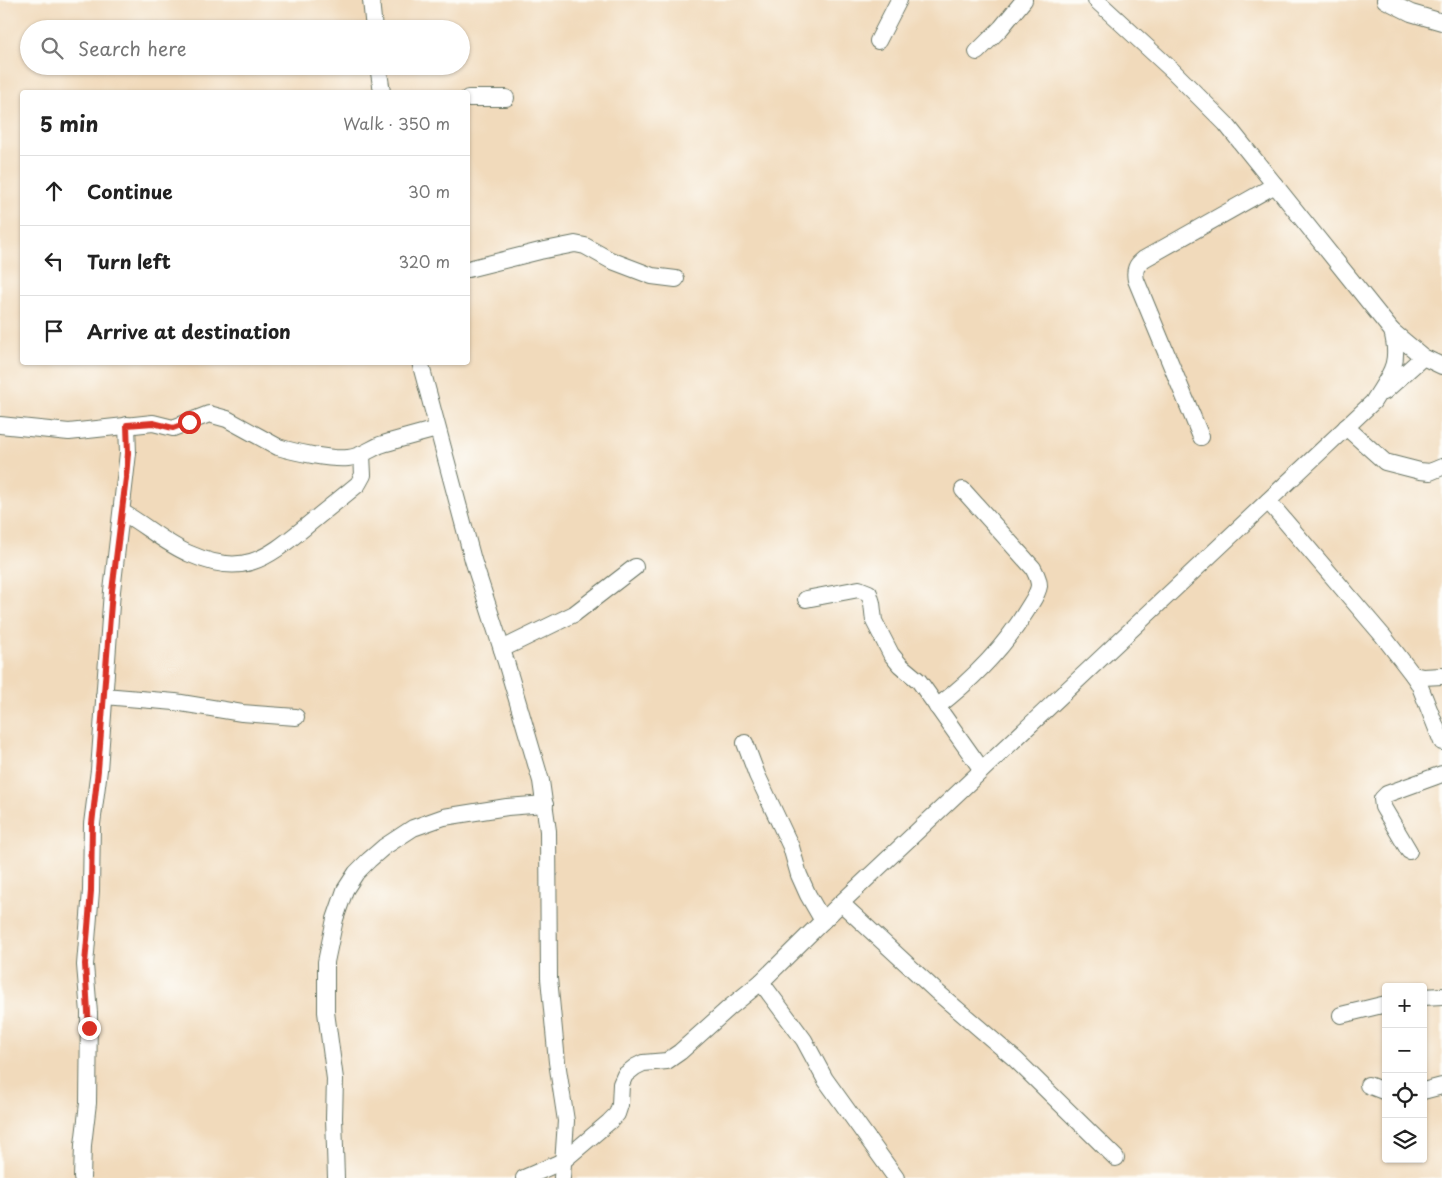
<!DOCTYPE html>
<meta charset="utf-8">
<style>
body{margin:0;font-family:"Playpen Sans",sans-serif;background:#f6f6f6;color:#222}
.controls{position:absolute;right:15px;bottom:15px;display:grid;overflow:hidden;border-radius:5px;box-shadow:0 1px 4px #0004}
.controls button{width:45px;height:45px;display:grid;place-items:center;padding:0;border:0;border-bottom:1px solid #e0e0e0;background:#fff;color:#222;font:25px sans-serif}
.stop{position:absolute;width:15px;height:15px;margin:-11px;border:4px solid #d93025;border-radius:50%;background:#fff}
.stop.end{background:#d93025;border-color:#fff;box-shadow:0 1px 5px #0008}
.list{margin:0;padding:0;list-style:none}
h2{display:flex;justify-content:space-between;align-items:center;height:65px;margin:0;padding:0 20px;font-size:21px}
h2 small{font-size:16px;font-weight:400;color:#767676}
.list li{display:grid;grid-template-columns:32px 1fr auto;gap:15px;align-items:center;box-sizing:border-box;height:70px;padding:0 20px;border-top:1px solid #e0e0e0}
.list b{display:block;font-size:19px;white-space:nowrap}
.list em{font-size:16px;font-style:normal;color:#767676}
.icon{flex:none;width:28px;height:28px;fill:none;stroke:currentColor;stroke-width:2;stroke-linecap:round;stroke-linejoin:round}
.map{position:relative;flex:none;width:1442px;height:1178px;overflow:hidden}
.search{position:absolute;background:#fff;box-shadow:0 1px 4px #0004;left:20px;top:20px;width:450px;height:55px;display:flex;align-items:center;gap:12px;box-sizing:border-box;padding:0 18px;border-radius:28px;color:#767676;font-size:19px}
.panel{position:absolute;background:#fff;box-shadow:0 1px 4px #0004;left:20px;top:90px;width:450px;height:275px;border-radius:5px}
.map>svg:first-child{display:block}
</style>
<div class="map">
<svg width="1442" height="1178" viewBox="0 0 1442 1178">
<rect width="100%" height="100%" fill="#fdfcf7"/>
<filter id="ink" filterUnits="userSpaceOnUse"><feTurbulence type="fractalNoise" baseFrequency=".02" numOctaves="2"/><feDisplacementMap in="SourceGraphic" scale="10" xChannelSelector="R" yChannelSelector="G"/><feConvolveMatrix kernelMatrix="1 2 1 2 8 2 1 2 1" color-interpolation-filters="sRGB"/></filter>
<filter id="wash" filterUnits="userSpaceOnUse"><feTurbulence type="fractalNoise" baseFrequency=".0096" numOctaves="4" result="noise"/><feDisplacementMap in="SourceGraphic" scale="20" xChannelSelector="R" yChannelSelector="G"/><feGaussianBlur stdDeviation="1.12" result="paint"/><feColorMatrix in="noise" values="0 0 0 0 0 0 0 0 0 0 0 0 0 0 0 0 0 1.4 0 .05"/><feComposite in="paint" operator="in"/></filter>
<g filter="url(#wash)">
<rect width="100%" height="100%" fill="#f1dabb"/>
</g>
<g filter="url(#ink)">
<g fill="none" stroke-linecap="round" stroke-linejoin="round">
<g stroke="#687463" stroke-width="18">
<g id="minor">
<polyline points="371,0 374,29"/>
<polyline points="1385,0 1411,13 1442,22"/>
<polyline points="878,41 899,0"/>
<polyline points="977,52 1001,28 1024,0"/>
<polyline points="378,66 382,92"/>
<polyline points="468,98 506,98"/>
<polyline points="468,269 540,251 575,244 585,246 610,260 652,276 676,279"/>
<polyline points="1392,331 1423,357 1442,366"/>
<polyline points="420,362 473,560 506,662 541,781 548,831 549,978 557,1062 566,1121 562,1178"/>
<polyline points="1384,392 1423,357"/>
<path d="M 0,425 L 69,432 L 153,423 L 173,428 L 209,414 L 227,419 L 278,447 C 294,452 332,460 348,458 C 360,457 369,450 380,445 C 399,439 418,434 437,429"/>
<polyline points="1346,427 1385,462 1420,471 1430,472 1442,467"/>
<path d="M 1201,437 L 1136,280 C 1134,270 1136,265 1144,259 L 1275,185"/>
<polyline points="1268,501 1383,636 1413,675 1419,684 1442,742"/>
<path d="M 122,512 C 145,525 166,544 190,554 C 242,577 265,560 304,528 C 322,513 340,499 358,484 L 363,475 L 362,455"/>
<polyline points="806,599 859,589 869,593 872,603 874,621 891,654 900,665 919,681 982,770"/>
<polyline points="502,649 574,614 635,567"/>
<polyline points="1413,675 1423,677 1442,676"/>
<polyline points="104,696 175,702 242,713 296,717"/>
<path d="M 937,707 C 972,680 1004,648 1027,610 C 1031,603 1038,594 1039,586 C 1039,578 1036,574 1033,568 L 963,490"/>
<polyline points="745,743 757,775 791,847 799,875 808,895 823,921"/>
<polyline points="1409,851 1383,807 1382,799 1387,794 1442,774"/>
<polyline points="841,903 936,991 1015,1059 1116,1158"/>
<polyline points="761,982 804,1040 825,1079 896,1178"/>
<polyline points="1423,997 1442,996"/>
<polyline points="1341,1015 1386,1004"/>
<polyline points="1368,1085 1386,1092"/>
<polyline points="1423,1091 1442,1086"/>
<polyline points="82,1178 83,1145 88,1103 89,1013 85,965 91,891 92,824 99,770 112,591 128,453 127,425"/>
<polyline points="336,1178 334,1118 335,1079 326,1012 326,962 335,919 345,890 356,873 369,860 384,847 413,828 444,817 507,807 545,804"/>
<path d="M 524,1178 L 563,1161 L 609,1122 L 617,1114 L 620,1105 L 621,1084 L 625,1075 L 635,1067 L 643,1063 L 667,1061 L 680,1052 L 729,1008 L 761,982 L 841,903 L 1373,402 C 1390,374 1401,365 1392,331 L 1226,124 L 1173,71 L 1096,0"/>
</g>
</g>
<use href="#minor" stroke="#fff" stroke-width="16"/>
</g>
</g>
<g fill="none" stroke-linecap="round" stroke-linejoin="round" filter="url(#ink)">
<polyline stroke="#d93025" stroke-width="6" points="89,1028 85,964 91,891 92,824 98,770 112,591 126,478 128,453 127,425 153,423 173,428 189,422"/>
</g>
</svg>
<div class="controls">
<button>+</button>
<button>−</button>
<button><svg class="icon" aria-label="locate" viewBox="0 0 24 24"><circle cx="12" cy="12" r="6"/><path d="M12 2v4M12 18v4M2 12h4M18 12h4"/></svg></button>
<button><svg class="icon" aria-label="layers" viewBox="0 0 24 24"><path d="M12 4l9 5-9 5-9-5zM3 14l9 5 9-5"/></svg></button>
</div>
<div class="stop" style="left:189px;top:422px"></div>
<div class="stop end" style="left:89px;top:1028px"></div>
<div class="search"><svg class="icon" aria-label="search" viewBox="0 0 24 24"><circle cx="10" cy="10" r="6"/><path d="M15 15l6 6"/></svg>Search here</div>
<section class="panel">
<h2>5 min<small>Walk · 350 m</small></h2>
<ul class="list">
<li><svg class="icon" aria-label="ahead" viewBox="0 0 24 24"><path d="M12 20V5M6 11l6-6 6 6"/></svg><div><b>Continue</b></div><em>30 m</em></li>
<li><svg class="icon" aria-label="left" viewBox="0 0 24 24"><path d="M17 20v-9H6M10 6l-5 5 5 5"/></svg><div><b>Turn left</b></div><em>320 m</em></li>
<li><svg class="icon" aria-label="arrive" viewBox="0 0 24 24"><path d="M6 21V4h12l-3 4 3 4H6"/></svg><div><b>Arrive at destination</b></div></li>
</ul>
</section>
</div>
